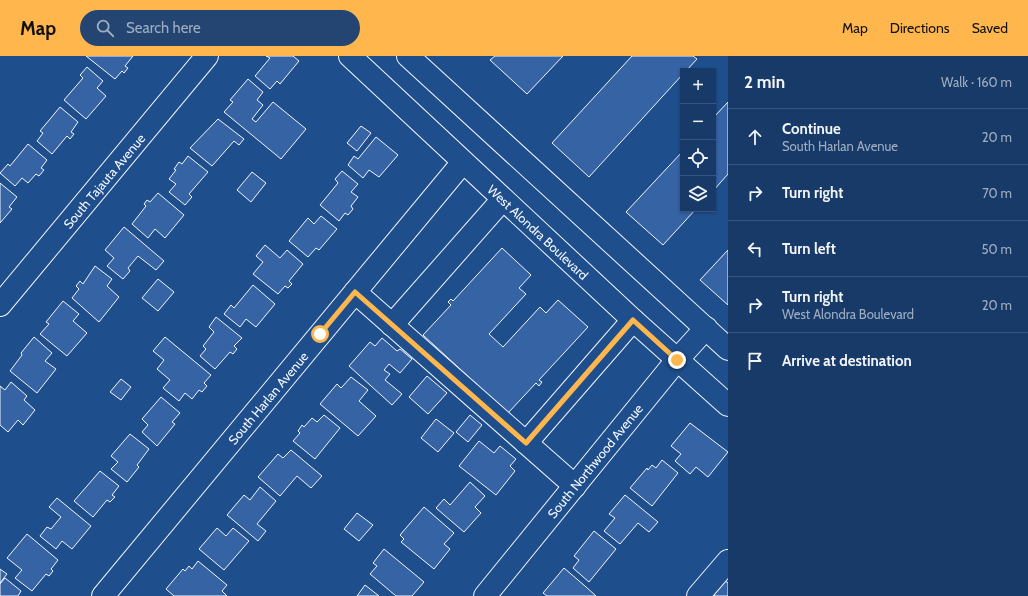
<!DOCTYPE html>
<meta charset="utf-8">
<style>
body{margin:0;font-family:Cabin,sans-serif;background:#244571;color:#f1f3f6}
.controls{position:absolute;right:12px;top:12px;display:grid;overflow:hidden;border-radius:0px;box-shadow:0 1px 3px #0004}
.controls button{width:36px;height:36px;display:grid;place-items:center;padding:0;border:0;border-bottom:1px solid #36547d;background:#173a69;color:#f1f3f6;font:20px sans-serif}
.stop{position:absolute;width:12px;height:12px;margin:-9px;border:3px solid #ffb74d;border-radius:50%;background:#fff}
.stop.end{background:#ffb74d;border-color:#fff;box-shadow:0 1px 4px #0008}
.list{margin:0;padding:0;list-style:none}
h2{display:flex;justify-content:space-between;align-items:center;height:52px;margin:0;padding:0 16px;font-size:17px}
h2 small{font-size:13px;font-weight:400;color:#9eadc0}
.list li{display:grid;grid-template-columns:26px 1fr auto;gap:12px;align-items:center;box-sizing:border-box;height:56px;padding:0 16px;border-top:1px solid #36547d}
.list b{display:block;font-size:15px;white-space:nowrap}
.list p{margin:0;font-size:13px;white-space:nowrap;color:#9eadc0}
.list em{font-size:13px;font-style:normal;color:#9eadc0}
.icon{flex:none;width:22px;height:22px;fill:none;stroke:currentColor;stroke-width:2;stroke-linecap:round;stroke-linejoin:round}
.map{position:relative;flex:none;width:728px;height:540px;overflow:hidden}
header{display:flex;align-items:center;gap:24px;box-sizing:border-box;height:56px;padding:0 20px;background:#ffb74d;color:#111}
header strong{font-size:19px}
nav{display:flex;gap:22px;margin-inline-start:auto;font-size:14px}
.search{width:280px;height:36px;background:#244571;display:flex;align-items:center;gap:10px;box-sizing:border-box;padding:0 14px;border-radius:22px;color:#9eadc0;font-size:15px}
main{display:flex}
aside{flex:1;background:#173a69}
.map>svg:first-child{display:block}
</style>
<header>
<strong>Map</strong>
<div class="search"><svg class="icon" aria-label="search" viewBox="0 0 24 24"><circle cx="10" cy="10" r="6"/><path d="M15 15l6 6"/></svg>Search here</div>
<nav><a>Map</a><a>Directions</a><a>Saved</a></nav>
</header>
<main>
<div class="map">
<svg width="728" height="540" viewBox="0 0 728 540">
<rect width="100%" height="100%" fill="#1f4e8c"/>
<g fill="#3563a3" stroke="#f2f6ff">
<polygon points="86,0 133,0 125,10 128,12 124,17 122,15 115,23"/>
<polygon points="266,0 293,0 299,5 280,28 277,25 270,33 255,20 270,2"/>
<polygon points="495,0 563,0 527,38 490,4"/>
<polygon points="632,0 693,0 697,3 686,15 683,15 683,18 589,121 552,87"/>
<polygon points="87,11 103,25 97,32 106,40 86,63 64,44 83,22 80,19"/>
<polygon points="248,23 263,36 257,44 263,49 252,63 256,66 273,46 306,73 281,103 224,56 233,46 230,44"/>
<polygon points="728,46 728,118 713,135 713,62"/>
<polygon points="60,51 78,66 71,76 74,78 70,83 67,80 52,98 37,85 43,77 40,75"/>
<polygon points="218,63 244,83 239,89 234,85 212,110 190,92"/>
<polygon points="361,70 371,77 357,95 347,87"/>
<polygon points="376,81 398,99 379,121 369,114 363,122 348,109 354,100 358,103"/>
<polygon points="28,88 47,104 41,112 44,114 39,120 36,118 28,127 22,122 15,130 0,117 8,108 10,110"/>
<polygon points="683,95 683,153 696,153 663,189 626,156"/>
<polygon points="188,100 208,116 189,138 192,141 185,149 169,136 176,128 169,123 176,114 174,113 179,106 182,108"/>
<polygon points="342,115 358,128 351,136 358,141 351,150 353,153 348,159 345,157 339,165 320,149 338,127 335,123"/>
<polygon points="252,116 266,127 251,146 237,134"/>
<polygon points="0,127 17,141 9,151 12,153 0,167"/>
<polygon points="158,137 184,159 165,182 155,173 148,182 132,168 146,150 144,148 147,144 150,146"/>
<polygon points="321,160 337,173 319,194 316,192 308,201 289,185 308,162 314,168"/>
<polygon points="124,171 164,205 156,214 138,200 128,212 130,215 123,223 107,210 114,202 105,194"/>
<polygon points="265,189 280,202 287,194 303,208 289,225 292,228 288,232 285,230 278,238 253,218 263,206 256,200"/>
<polygon points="502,192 531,219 519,232 526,238 489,278 503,291 540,251 546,257 558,244 588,271 539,324 542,326 539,330 536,327 508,357 423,279 451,249 448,246 451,243 453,245"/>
<polygon points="728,194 728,249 700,224"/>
<polygon points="95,210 112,223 107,230 119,241 99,266 72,242 79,233 76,230 80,225 83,228"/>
<polygon points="158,223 174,236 158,255 142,242"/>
<polygon points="253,229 275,248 256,271 246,263 240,271 224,258 231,249 234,252"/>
<polygon points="63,245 79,258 73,265 87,277 67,300 40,278 49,268 46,266"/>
<polygon points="216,261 242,282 234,290 237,293 233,298 230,296 215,313 200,300 206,293 203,290 214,276 209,271"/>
<polygon points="34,281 52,297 45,305 56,313 37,337 10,315 22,299 21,297"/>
<polygon points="165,281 211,319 204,327 207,330 202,336 199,334 192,343 185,337 179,345 163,332 170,324 157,313 164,304 153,295"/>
<polygon points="382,282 397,295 400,293 412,303 400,317 389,308 384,314 390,318 385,324 402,338 392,349 349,310 370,286 375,290"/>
<polygon points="427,320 447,337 428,358 409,341"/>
<polygon points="351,321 368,334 359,345 376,360 358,380 320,348 337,328 341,332"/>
<polygon points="121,323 131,331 121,344 110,336"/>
<polygon points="11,326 27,340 24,344 35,354 23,369 18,364 8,376 0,369 0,330 5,334"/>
<polygon points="161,341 180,357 172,366 175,368 157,390 142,376 148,369 142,363"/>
<polygon points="324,359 340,372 315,403 293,385 300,377 298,375 302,369 304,371 312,362 317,366"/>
<polygon points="470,359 482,369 468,386 456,376"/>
<polygon points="436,363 454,377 438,396 421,382"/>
<polygon points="690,367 728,396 708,421 696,411 690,418 675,405 681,398 671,390"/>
<polygon points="130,378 149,393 137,409 139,411 127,426 111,413 118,406 111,400"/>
<polygon points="479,385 494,397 500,390 516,403 510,410 515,415 496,439 459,410"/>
<polygon points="291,394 322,420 311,432 297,420 280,440 258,421 278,398 283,402"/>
<polygon points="662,404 678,417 652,450 630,432 647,412 648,414 652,409 656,412"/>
<polygon points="100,415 119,430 112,439 115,441 110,446 107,444 93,461 74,445"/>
<polygon points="470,426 485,440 475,451 481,457 464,476 436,452 444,443 450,449"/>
<polygon points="260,431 276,445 257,468 266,475 258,485 227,459 244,439 250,444"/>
<polygon points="625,439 658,466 649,476 638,467 620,488 604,475 615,462 609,458"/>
<polygon points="57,442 91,470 72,493 62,485 56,493 40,480 47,471 51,473 61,461 49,451"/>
<polygon points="424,451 454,477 444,488 450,493 434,513 401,486 404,483 400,479"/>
<polygon points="357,457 373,469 359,485 344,473"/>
<polygon points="217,472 226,480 233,472 249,485 224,514 199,493"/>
<polygon points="594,475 616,493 589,526 573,512 579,504 574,500"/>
<polygon points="27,478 58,504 51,513 53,515 49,520 46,518 32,535 15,522 22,514 7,502"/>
<polygon points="384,493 424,526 412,540 396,540 370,518 377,510 373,507"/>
<polygon points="198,505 227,529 222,535 227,540 174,540 166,533 183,513 185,515 189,510 192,513"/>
<polygon points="564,512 585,530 596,540 547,540 543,537"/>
<polygon points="0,513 7,518 0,527"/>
<polygon points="5,522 21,535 18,540 0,540 0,528"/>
<polygon points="724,524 728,527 728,540 715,540 708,534"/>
<polygon points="365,529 379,540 357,540"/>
</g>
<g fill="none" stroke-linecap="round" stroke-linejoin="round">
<g stroke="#f2f6ff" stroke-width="24">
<g id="minor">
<polyline points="355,236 575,430"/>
<polyline points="0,249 207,0"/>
<polyline points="392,269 503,143"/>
<polyline points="526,387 633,264"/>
<polyline points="103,540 463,106"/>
<polyline points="485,540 677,304 706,272"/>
<polyline points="698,540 728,505"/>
</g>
</g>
<g stroke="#f2f6ff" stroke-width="24">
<g id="major">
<polyline points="350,0 633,264 728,349"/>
<polyline points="408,0 728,293"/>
</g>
</g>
<use href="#minor" stroke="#1f4e8c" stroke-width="22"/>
<use href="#major" stroke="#1f4e8c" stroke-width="22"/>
</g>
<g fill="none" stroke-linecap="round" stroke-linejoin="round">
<polyline stroke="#ffb74d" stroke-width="5" points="320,278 355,236 526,387 633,264 677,304"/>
</g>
<g text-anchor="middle" stroke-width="3" stroke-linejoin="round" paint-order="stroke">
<g font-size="13" fill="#f2f6ff" stroke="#1f4e8c">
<text transform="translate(104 125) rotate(-50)" y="5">South Tajauta Avenue</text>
<text transform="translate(538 176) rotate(43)" y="5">West Alondra Boulevard</text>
<text transform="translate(268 342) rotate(-50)" y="5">South Harlan Avenue</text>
<text transform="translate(595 405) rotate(-51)" y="5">South Northwood Avenue</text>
</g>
</g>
</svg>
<div class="controls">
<button>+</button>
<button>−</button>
<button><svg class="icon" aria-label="locate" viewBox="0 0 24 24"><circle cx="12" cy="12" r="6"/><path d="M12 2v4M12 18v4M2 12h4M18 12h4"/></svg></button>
<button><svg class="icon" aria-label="layers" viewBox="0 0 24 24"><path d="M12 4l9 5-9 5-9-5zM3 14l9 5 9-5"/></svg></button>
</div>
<div class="stop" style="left:320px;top:278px"></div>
<div class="stop end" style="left:677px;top:304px"></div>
</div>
<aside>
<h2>2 min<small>Walk · 160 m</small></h2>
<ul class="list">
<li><svg class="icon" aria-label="ahead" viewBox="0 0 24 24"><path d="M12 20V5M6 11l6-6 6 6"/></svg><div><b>Continue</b><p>South Harlan Avenue</p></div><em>20 m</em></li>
<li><svg class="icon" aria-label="right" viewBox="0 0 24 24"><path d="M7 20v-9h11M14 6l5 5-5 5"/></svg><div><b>Turn right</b></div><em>70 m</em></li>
<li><svg class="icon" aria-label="left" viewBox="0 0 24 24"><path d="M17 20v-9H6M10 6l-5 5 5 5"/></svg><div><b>Turn left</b></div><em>50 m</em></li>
<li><svg class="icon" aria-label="right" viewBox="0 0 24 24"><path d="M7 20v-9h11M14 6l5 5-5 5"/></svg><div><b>Turn right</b><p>West Alondra Boulevard</p></div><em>20 m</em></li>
<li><svg class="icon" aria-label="arrive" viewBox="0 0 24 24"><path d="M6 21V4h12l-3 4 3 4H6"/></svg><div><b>Arrive at destination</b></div></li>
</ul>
</aside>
</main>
